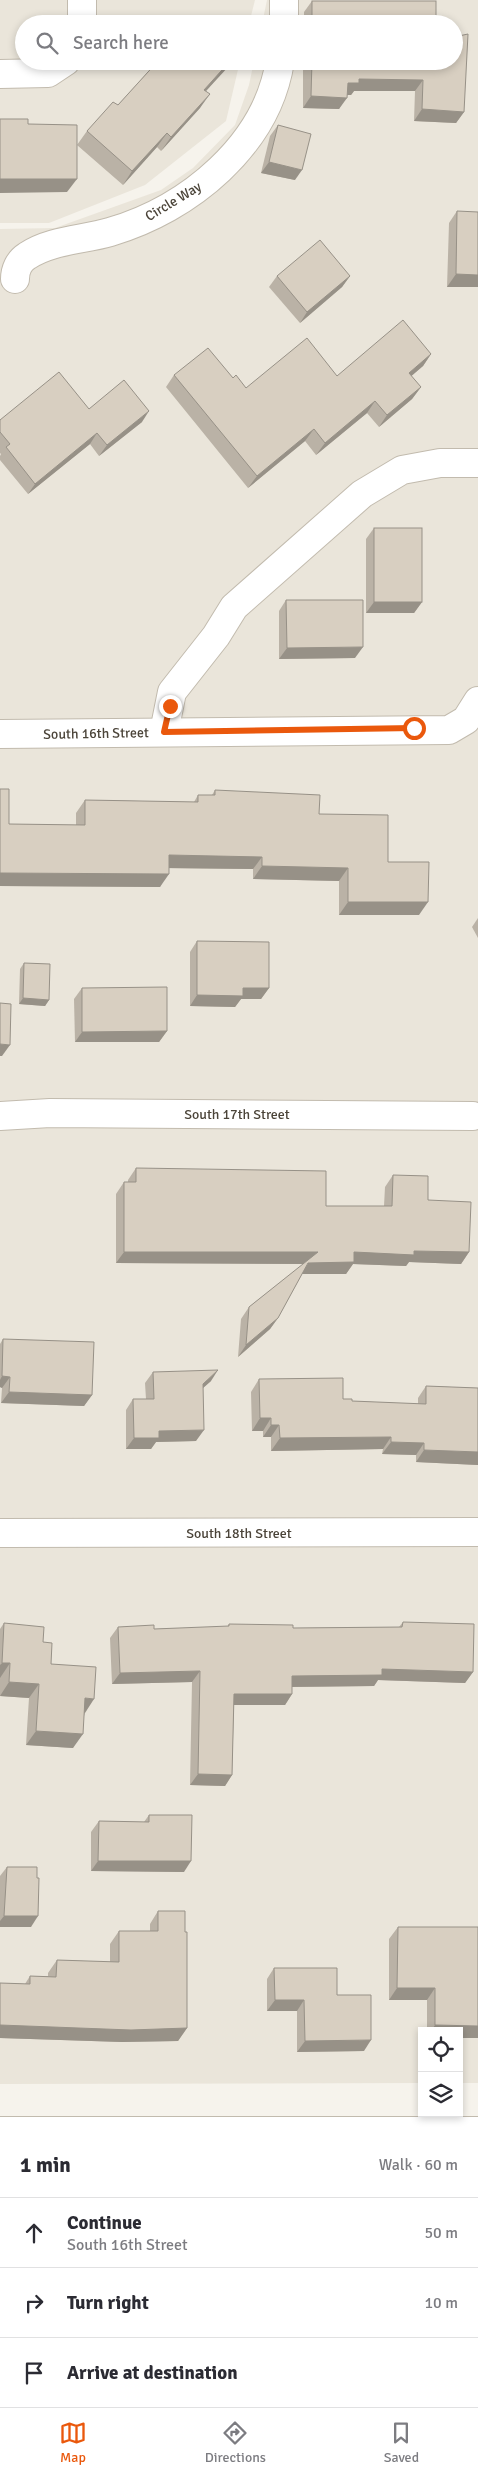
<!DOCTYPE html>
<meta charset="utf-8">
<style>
body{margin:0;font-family:Signika,sans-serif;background:#f2f2f3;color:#2b2b33}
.controls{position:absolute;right:15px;bottom:15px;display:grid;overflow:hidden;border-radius:0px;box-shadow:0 2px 8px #0003}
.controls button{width:45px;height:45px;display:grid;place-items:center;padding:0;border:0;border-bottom:1px solid #e1e1e2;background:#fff;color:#2b2b33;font:25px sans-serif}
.stop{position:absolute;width:15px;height:15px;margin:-11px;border:4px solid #ea580c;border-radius:50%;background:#fff}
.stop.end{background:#ea580c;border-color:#fff;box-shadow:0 1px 5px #0008}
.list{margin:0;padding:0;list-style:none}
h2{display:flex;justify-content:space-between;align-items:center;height:65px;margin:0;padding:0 20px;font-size:21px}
h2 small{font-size:16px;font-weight:400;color:#7c7c81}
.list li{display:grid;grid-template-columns:32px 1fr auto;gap:15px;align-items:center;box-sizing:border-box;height:70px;padding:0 20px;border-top:1px solid #e1e1e2}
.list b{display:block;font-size:19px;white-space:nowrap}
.list p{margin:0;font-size:16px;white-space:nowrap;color:#7c7c81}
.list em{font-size:16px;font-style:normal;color:#7c7c81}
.icon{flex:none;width:28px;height:28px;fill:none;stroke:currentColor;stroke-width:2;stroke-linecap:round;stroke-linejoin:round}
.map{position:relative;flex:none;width:478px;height:2132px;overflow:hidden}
.search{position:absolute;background:#fff;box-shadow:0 2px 8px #0003;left:15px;right:15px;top:15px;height:55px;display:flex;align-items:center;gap:12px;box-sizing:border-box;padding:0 18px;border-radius:28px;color:#7c7c81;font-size:19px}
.sheet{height:275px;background:#fff}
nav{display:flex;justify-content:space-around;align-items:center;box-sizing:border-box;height:70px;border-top:1px solid #e1e1e2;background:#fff;font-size:14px;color:#7c7c81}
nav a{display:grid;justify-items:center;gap:2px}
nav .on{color:#ea580c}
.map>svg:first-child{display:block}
</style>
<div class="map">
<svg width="478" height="2132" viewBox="0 0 478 2132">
<rect width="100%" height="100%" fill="#f6f3ec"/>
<g fill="#eae5da">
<polygon points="0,0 255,0 249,24 24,24 24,61 240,61 226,121 145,185 49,223 0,223"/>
<polygon points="267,0 478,0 478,2083 459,2083 459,2031 422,2031 422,2083 0,2084 0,229 55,228 161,190 193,168 235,125 249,85 254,61 454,61 454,24 262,24"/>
</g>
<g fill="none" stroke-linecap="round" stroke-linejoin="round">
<g stroke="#c2bbae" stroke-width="30">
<g id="minor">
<polyline points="284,0 284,24"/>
<polyline points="82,24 82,0"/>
<polyline points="0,74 48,73 66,61"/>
<path d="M 15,279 C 15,270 19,261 27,256 C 51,240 83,240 110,232 C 189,209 267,145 280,61"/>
<polyline points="164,732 172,692 216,636 234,607 362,494 402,470 440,463 478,463"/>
<polyline points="0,734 449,730 466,720 478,701"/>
<polyline points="0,1116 50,1113 473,1116"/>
<polyline points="0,1533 478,1532"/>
<polyline points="0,2131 478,2131"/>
</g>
</g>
<use href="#minor" stroke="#fff" stroke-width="28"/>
</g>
<g fill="#bab2a6">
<polygon points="312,1 436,24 304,24 304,12"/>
<polygon points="158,61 232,61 206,91 200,108 161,151 157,147 123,185 77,145 87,131 118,105"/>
<polygon points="303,61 454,61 464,112 456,123 414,121 415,91 354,91 351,95 347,95 339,109 303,108"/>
<polygon points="278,125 295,180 261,173 270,136"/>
<polygon points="457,211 478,287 447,287 449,223"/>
<polygon points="277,276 350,276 342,287 300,323 269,287"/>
<polygon points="431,354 423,366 411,376 421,387 412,399 379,427 367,413 316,455 305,441 248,488 166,387 174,375 233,378 246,388 337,376"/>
<polygon points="89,409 142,422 99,456 90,444 28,494 0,460 0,456 1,454 0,453 0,420"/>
<polygon points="374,528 422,602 414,613 366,613 366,539"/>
<polygon points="286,600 355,658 279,659 279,611"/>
<polygon points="0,789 9,824 76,825 76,813 85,800 194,802 198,795 212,795 215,790 319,814 388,862 419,915 339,915 339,881 253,879 253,869 169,868 160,887 0,886"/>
<polygon points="478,918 478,938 472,927"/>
<polygon points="197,941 269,988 261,999 241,999 235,1007 190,1006 190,952"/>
<polygon points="24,963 49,1000 45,1006 19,1004 20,969"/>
<polygon points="82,988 167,1031 159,1042 75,1042 74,999"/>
<polygon points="136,1168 326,1206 384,1206 385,1187 393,1175 428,1200 469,1252 461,1264 409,1262 406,1266 353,1264 346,1274 302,1274 278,1318 270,1329 238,1357 241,1319 249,1307 304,1264 116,1263 116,1194 124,1182 128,1182 128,1180"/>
<polygon points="3,1339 92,1395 84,1406 1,1403 2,1388 0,1387 0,1344"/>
<polygon points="153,1372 211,1381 203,1388 196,1441 156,1442 151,1449 126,1449 126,1410 133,1399 146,1399 145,1383"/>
<polygon points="259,1379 352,1401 418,1404 418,1398 426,1386 478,1388 478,1465 416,1462 416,1455 382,1454 383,1449 271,1451 271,1437 263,1437 263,1431 252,1431 251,1392"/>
<polygon points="403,1622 473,1672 465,1683 378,1680 374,1686 292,1687 292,1694 285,1705 234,1705 232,1775 225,1786 190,1785 192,1682 112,1684 110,1638 118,1627 154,1629 227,1627 229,1624 293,1628 399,1627"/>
<polygon points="4,1623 43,1642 51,1664 85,1713 73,1748 26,1745 29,1698 0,1696 0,1629"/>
<polygon points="149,1815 184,1872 91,1871 91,1832 99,1821 144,1822"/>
<polygon points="7,1867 37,1878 31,1927 0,1927 0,1876"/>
<polygon points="158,1911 185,1932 187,2028 178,2041 122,2042 0,2038 0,1983 25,1984 30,1976 48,1976 48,1973 57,1960 110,1962 110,1944 119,1931 150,1931 150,1924"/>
<polygon points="398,1927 478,1927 478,2038 459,2038 459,2031 427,2031 427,2000 389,2000 389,1939"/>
<polygon points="274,1968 337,1995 364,2051 297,2052 297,2011 267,2011 267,1979"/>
</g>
<g fill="#979187">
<polygon points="230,61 232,61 229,66 194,104 204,90"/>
<polygon points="359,79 423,80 415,91 354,91 351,95 339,95 348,83"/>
<polygon points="210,94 200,108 161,151 171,137"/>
<polygon points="311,96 347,98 339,109 303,108"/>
<polygon points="422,109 464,112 456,123 414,121"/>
<polygon points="167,133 157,147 123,185 132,171"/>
<polygon points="269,162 302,170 295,180 261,173"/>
<polygon points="0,179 77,179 67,192 0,193"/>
<polygon points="456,274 478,275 478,287 447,287"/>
<polygon points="350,276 342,287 300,323 307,312"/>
<polygon points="431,354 423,366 401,385 409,373"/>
<polygon points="421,387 412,399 379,427 387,415"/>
<polygon points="375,401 367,413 316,455 325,443"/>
<polygon points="149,411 142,422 99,456 107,445"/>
<polygon points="314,429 305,441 248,488 257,476"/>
<polygon points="97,433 90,444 28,494 35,484"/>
<polygon points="374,602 422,602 414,613 366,613"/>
<polygon points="363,647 355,658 279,659 287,648"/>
<polygon points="169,855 262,857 253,869 160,868"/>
<polygon points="262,866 348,868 339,881 253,879"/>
<polygon points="0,873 169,874 160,887 0,886"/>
<polygon points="348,902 428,902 419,915 339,915"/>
<polygon points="243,988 269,988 261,999 241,999 235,1007 190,1006 197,995"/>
<polygon points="23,998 49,1000 45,1006 19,1004"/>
<polygon points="167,1031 159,1042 75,1042 82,1032"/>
<polygon points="0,1044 10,1045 2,1056 0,1056"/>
<polygon points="414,1251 469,1252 461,1264 409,1262 406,1266 353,1264 346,1274 300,1274 308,1264 116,1263 124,1252 354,1252"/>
<polygon points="278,1318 270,1329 238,1357 246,1345"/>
<polygon points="218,1370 211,1381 195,1395 203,1384"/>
<polygon points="2,1376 10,1377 2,1388 0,1387 0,1380"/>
<polygon points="9,1392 92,1395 84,1406 1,1403"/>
<polygon points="260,1418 271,1418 263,1431 252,1431"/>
<polygon points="271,1425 279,1425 271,1437 263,1437"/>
<polygon points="204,1430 196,1441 156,1442 151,1449 126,1449 134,1438 159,1431"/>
<polygon points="391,1437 383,1449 271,1451 280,1438"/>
<polygon points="391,1442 424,1443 416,1455 382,1454"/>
<polygon points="424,1450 478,1452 478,1465 416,1462"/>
<polygon points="2,1663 10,1663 0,1678 0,1665"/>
<polygon points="382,1669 473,1672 465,1683 378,1680 374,1686 285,1687 292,1676"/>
<polygon points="200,1671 192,1682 112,1684 120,1673"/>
<polygon points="9,1682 39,1684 29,1698 0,1696"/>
<polygon points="234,1694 292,1694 285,1705 227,1705"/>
<polygon points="85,1698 94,1699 85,1713 75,1712"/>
<polygon points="36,1731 83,1734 73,1748 26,1745"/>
<polygon points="198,1774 232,1775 225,1786 190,1785"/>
<polygon points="98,1861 191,1861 184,1872 91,1871"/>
<polygon points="4,1916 38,1916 31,1927 0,1927 0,1921"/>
<polygon points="397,1988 435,1988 427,2000 389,2000"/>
<polygon points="275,2000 304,2000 297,2011 267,2011"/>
<polygon points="0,2025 187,2028 178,2041 122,2042 0,2038"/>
<polygon points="435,2025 478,2026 478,2038 459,2038 459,2031 431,2031"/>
<polygon points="371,2040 364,2051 297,2052 305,2041"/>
</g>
<g fill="#d8cfc1" stroke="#979187">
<rect x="312" y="1" width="124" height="23"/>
<polygon points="199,15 208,24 191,24"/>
<polygon points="468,34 464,112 422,109 423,80 359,79 359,83 348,83 347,98 311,96 312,61 454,61 454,37"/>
<polygon points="158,61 230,61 204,90 210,94 171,137 167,133 132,171 87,131 113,102 118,105"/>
<polygon points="0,119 28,119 28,124 77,125 77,179 0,179"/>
<polygon points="278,125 311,134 302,170 269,162"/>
<polygon points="457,211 478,212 478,275 456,274"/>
<polygon points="320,240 350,276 307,312 277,276"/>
<polygon points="403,320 431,354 409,373 421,387 387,415 375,401 325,443 314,429 257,476 174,375 208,348 233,378 236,375 246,388 307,338 337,376"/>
<polygon points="59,372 89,409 124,380 149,411 107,445 97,433 35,484 6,447 10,444 0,432 0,420"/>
<rect x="374" y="528" width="48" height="74"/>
<polygon points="286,600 363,600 363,647 287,648"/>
<polygon points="0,789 9,789 9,824 85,825 85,800 198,802 198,795 215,795 215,790 320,795 319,814 388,815 388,862 429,862 428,902 348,902 348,868 262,866 262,857 169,855 169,874 0,873"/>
<polygon points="197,941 269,942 269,988 243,988 243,996 197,995"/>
<polygon points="24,963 50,964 49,1000 23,998"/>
<polygon points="167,987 167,1031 82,1032 82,988"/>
<polygon points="0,1003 11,1004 10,1045 0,1044"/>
<polygon points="136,1168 326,1171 326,1206 392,1206 393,1175 428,1176 428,1200 471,1202 469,1252 414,1251 414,1255 354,1252 354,1262 308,1263 278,1318 246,1345 249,1307 318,1252 124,1252 124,1182 136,1182"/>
<polygon points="3,1339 94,1342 92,1395 9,1392 10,1377 2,1376"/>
<polygon points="218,1370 203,1384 204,1430 159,1431 159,1438 134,1438 133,1399 154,1399 153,1372"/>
<polygon points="343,1378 343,1399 352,1399 352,1401 426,1404 426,1386 478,1388 478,1452 424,1450 424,1443 391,1442 391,1437 280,1438 279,1425 271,1425 271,1418 260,1418 259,1379"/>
<polygon points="403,1622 474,1624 473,1672 382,1669 382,1675 292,1676 292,1694 234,1694 232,1775 198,1774 200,1671 120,1673 118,1627 154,1625 154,1629 229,1626 229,1624 293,1625 293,1628 402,1627"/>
<polygon points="4,1623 44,1627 43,1642 52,1643 51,1664 96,1667 94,1699 85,1698 83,1734 36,1731 39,1684 9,1682 10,1663 2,1663"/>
<polygon points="149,1815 192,1815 191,1861 98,1861 99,1821 149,1822"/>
<polygon points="7,1867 37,1867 37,1878 39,1878 38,1916 4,1916"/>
<polygon points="158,1911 185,1911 185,1932 187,1932 187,2028 131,2030 0,2025 0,1983 30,1984 30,1976 56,1977 57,1960 119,1962 119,1931 158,1931"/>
<polygon points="398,1927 478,1927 478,2026 435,2025 435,1988 397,1988"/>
<polygon points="274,1968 337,1968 337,1995 371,1995 371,2040 305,2041 304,2000 275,2000"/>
</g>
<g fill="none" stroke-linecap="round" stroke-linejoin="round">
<polyline stroke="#ea580c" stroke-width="6" points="170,706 164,732 414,728"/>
</g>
<g text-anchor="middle" stroke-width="5" stroke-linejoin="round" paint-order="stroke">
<g font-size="14" fill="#4b4439" stroke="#fff">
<text transform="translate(173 201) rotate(-31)" y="5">Circle Way</text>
<text transform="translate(96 733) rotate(-1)" y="5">South 16th Street</text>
<text x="237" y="1119">South 17th Street</text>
<text x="239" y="1538">South 18th Street</text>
</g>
</g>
</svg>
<div class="controls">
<button><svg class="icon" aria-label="locate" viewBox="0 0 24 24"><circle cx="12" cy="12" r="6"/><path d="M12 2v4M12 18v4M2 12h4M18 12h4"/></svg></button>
<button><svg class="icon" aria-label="layers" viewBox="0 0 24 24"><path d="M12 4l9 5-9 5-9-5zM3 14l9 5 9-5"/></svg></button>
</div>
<div class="stop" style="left:414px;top:728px"></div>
<div class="stop end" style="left:170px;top:706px"></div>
<div class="search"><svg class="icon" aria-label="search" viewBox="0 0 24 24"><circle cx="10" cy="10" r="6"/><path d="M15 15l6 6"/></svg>Search here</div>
</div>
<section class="sheet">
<h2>1 min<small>Walk · 60 m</small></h2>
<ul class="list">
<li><svg class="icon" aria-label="ahead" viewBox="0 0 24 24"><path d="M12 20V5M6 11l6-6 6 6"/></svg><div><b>Continue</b><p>South 16th Street</p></div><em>50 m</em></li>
<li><svg class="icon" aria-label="right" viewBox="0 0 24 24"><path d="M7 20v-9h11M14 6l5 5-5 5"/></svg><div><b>Turn right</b></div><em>10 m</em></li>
<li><svg class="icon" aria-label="arrive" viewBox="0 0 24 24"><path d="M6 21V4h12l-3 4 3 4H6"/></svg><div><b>Arrive at destination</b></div></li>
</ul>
</section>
<nav>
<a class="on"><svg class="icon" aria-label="map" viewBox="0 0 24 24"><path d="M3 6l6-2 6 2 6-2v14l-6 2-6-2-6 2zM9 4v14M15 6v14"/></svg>Map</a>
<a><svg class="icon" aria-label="directions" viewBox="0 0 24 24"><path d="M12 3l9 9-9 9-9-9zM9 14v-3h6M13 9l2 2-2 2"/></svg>Directions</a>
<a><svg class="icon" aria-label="saved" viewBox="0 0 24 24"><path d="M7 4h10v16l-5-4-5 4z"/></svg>Saved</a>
</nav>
